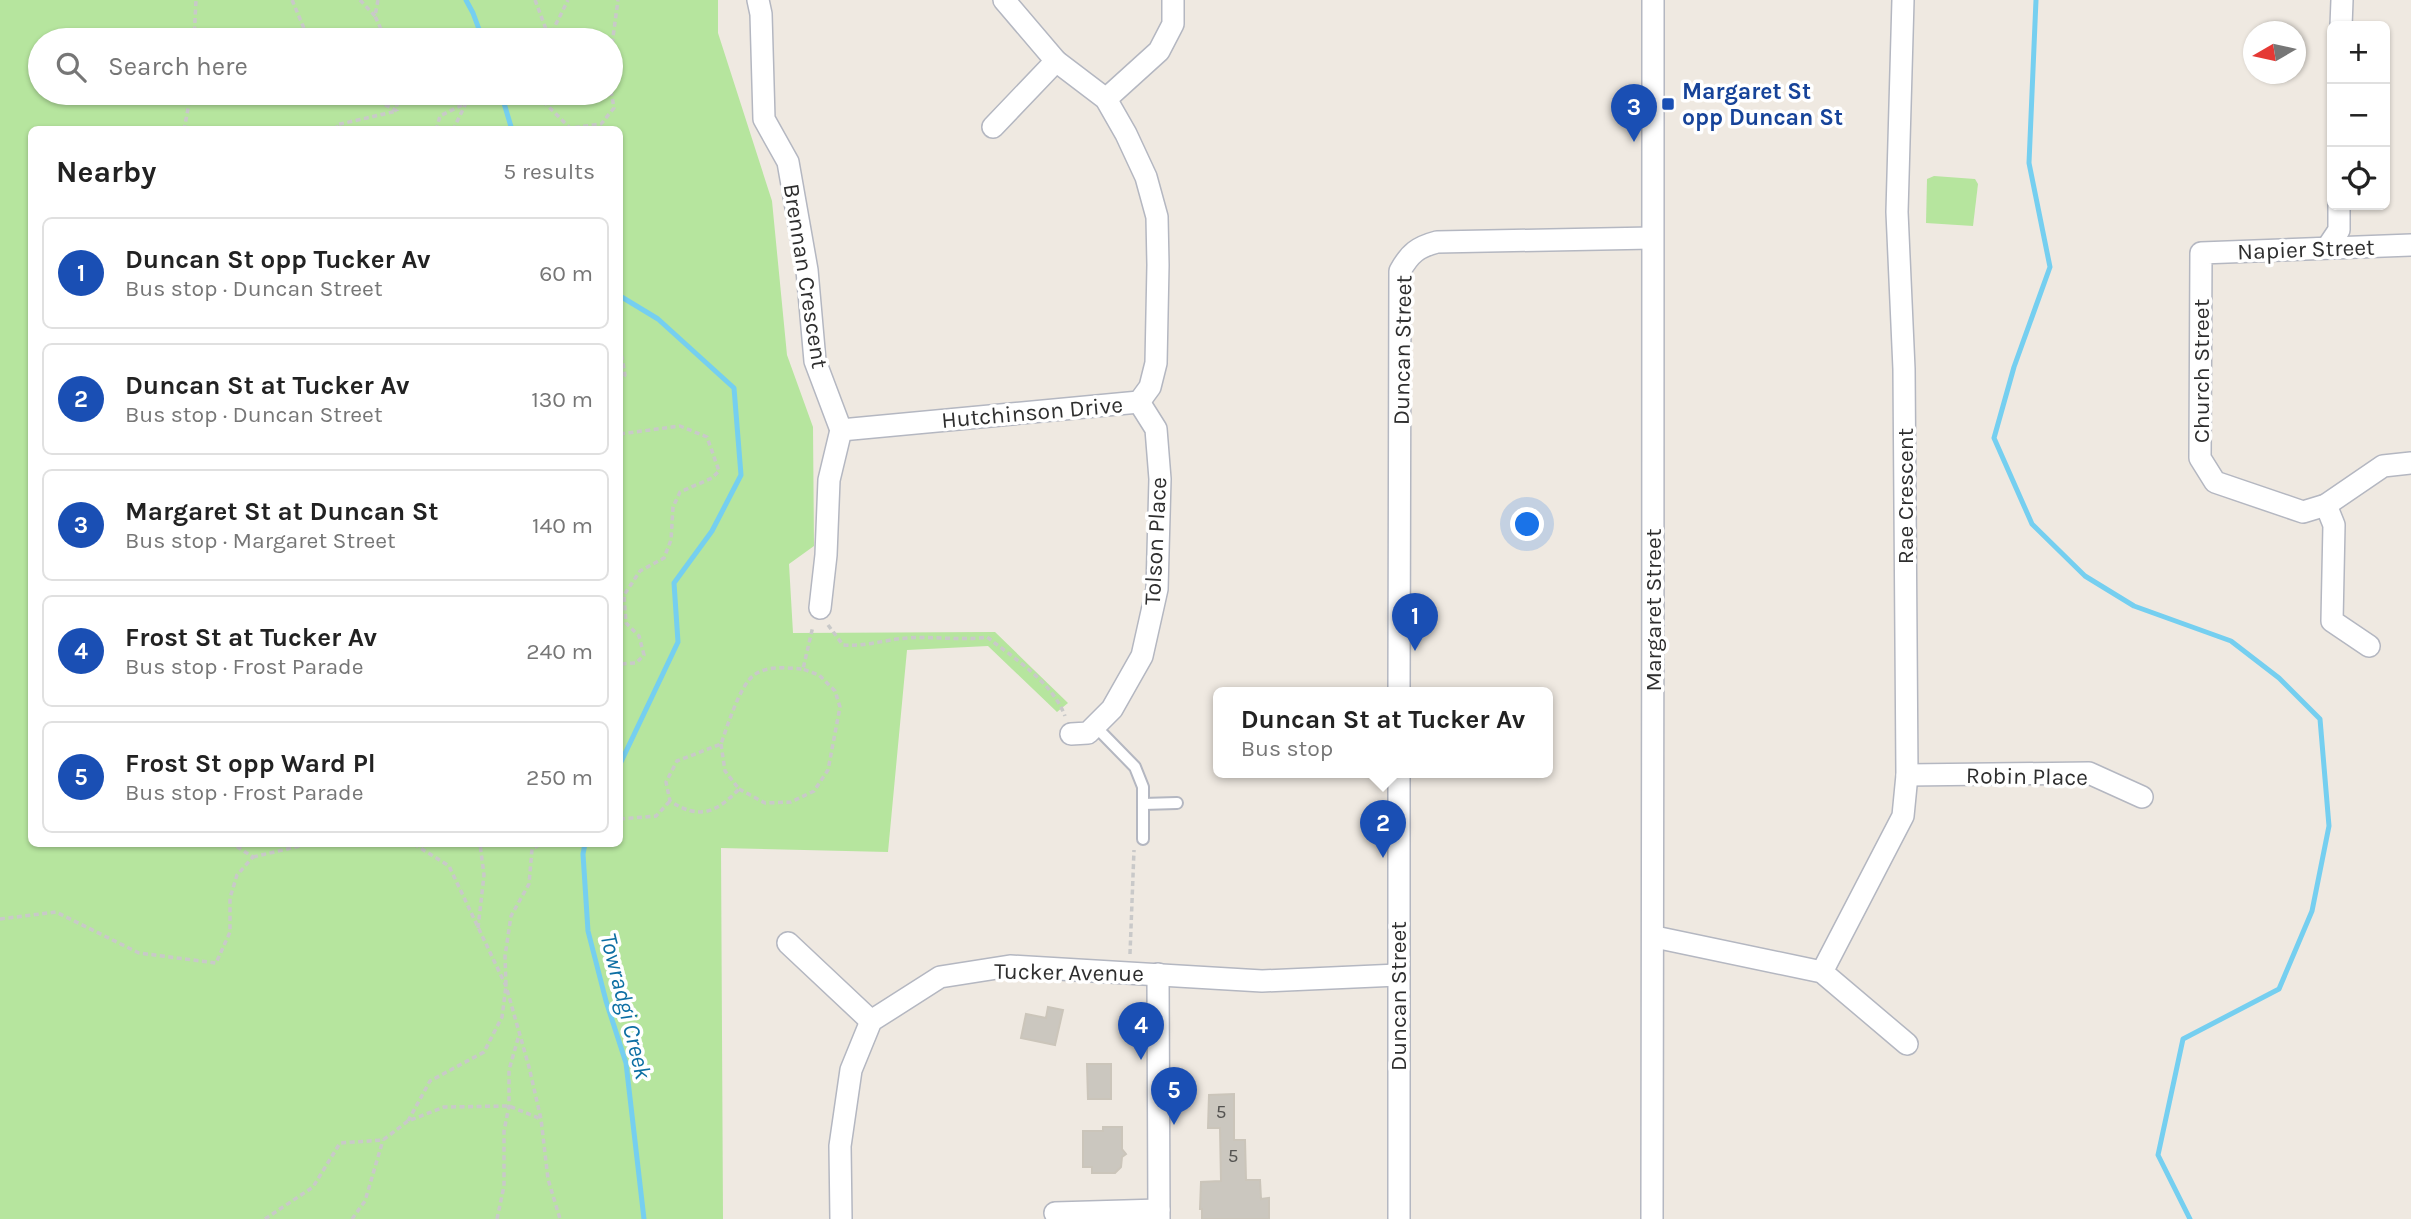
<!DOCTYPE html>
<meta charset="utf-8">
<style>
body{margin:0;font-family:Karla,sans-serif;background:#f2f2f2;color:#222}
.controls{position:absolute;right:21px;top:21px;display:grid;overflow:hidden;border-radius:10px;box-shadow:0 2px 5px #0004}
.controls button{width:63px;height:63px;display:grid;place-items:center;padding:0;border:0;border-bottom:2px solid #e0e0e0;background:#fff;color:#222;font:35px sans-serif}
.compass{position:absolute;left:2243px;top:21px;width:63px;height:63px;border-radius:50%;background:#fff;box-shadow:0 2px 5px #0004;rotate:261deg}
.you{position:absolute;left:1528px;top:525px;width:24px;height:24px;margin:-18px;border:5px solid #fff;border-radius:50%;background:#1a73e8;box-shadow:0 0 0 10px #1a73e833}
.badge{display:grid;place-items:center;width:46px;height:46px;border-radius:50%;background:#ea580c;color:#fff;font-size:23px;font-weight:700}
.pin{position:absolute;translate:-50% -58px;filter:drop-shadow(0 2px 4px #0008)}
.pin::after{content:'';position:absolute;top:37px;width:24px;height:21px;background:inherit;clip-path:polygon(0 0,100% 0,50% 100%)}
.popup{position:absolute;left:1213px;top:687px;width:340px;height:91px;box-sizing:border-box;display:grid;place-content:center;border-radius:10px;background:#fff;filter:drop-shadow(0 2px 5px #0005);font-size:23px;white-space:nowrap;color:#767676}
.popup b{font-size:26px;color:#222}
.popup::after{content:'';position:absolute;left:50%;top:100%;margin-left:-14px;border:14px solid transparent;border-top-color:#fff}
.list{margin:0;padding:0;list-style:none}
h2{display:flex;justify-content:space-between;align-items:center;height:91px;margin:0;padding:0 28px;font-size:30px}
h2 small{font-size:23px;font-weight:400;color:#767676}
.list li{display:grid;grid-template-columns:46px 1fr auto;gap:21px;align-items:center;box-sizing:border-box;height:112px;margin:0 14px 14px;padding:0 14px;border:2px solid #e0e0e0;border-radius:10px}
.list b{display:block;font-size:26px;white-space:nowrap}
.list p{margin:0;font-size:23px;white-space:nowrap;color:#767676}
.list em{font-size:23px;font-style:normal;color:#767676}
.icon{flex:none;width:38px;height:38px;fill:none;stroke:currentColor;stroke-width:2;stroke-linecap:round;stroke-linejoin:round}
.map{position:relative;flex:none;width:2411px;height:1219px;overflow:hidden}
.search{position:absolute;background:#fff;box-shadow:0 2px 5px #0004;left:28px;top:28px;width:595px;height:77px;display:flex;align-items:center;gap:18px;box-sizing:border-box;padding:0 24px;border-radius:38px;color:#767676;font-size:26px}
.panel{position:absolute;background:#fff;box-shadow:0 2px 5px #0004;left:28px;top:126px;width:595px;height:721px;border-radius:10px}
.map>svg:first-child{display:block}
</style>
<div class="map">
<svg width="2411" height="1219" viewBox="0 0 2411 1219">
<rect width="100%" height="100%" fill="#efe9e1"/>
<g fill="#b6e59e" fill-rule="evenodd">
<path d="M 0,0 L 718,0 L 718,33 L 772,201 L 787,355 L 813,427 L 814,546 L 789,564 L 793,633 L 995,632 L 1068,703 L 1057,712 L 988,646 L 907,650 L 888,852 L 721,848 L 723,1219 L 0,1219 ZM 40,40 L 611,40 L 611,93 L 40,93 ZM 32,130 L 620,130 L 620,844 L 32,844 Z"/>
<polygon points="1934,176 1975,179 1978,184 1973,226 1926,223 1927,179"/>
</g>
<g fill="none" stroke-linecap="round" stroke-linejoin="round">
<g stroke="#75cff0" stroke-width="5">
<polyline points="466,0 473,13 483,40"/>
<polyline points="2036,0 2029,163 2050,267 2014,367 1994,438 2032,524 2085,576 2134,606 2231,641 2279,678 2320,719 2329,826 2312,911 2279,989 2183,1039 2158,1155 2190,1219"/>
<polyline points="501,93 512,130"/>
<polyline points="620,296 658,319 734,388 741,475 712,531 674,583 678,642 620,764"/>
<polyline points="585,844 583,854 588,931 606,1001 626,1063 644,1219"/>
</g>
</g>
<g fill="#cbc7bf" stroke="#cbc5ba" stroke-width="2">
<polygon points="1048,1007 1063,1010 1055,1045 1021,1038 1026,1014 1046,1018"/>
<polygon points="1087,1064 1111,1064 1111,1099 1088,1099"/>
<polygon points="1234,1094 1234,1140 1245,1140 1246,1180 1260,1180 1261,1199 1269,1198 1269,1219 1202,1219 1202,1209 1200,1209 1201,1182 1221,1181 1220,1128 1208,1128 1209,1095"/>
<polygon points="1103,1127 1122,1127 1122,1149 1126,1154 1122,1157 1121,1167 1115,1173 1092,1173 1092,1167 1083,1167 1083,1131 1103,1131"/>
</g>
<g fill="none" stroke-linecap="round" stroke-linejoin="round">
<g stroke="#b4b7c1" stroke-width="14">
<g id="service">
<polyline points="1095,726 1135,767 1143,787 1143,839"/>
<polyline points="1143,804 1177,803"/>
</g>
</g>
<g stroke="#b4b7c1" stroke-width="24">
<g id="minor">
<polyline points="758,0 761,14 764,119 788,162 807,270 815,361 841,430"/>
<polyline points="2341,26 2342,0"/>
<polyline points="1106,99 1159,51 1173,24 1173,0"/>
<polyline points="993,127 1056,61"/>
<polyline points="2411,245 2201,253 2200,458 2215,482 2303,512 2326,505 2383,466 2411,463"/>
<polyline points="2327,248 2339,230 2339,205"/>
<polyline points="841,430 1139,402 1150,387 1156,363 1158,265 1157,217 1146,177 1126,134 1106,99 1056,61 1004,0"/>
<polyline points="2326,505 2334,525 2332,621 2369,646"/>
<polyline points="820,608 826,555 829,480 841,430"/>
<path d="M 1399,692 L 1400,271 C 1410,253 1418,247 1437,242 L 1652,238"/>
<polyline points="1071,734 1088,733 1112,709 1142,656 1157,589 1160,479 1156,429 1139,402"/>
<polyline points="1399,772 1399,1219"/>
<polyline points="1907,775 2089,773 2142,797"/>
<polyline points="1655,937 1822,972 1907,1044"/>
<polyline points="788,943 871,1021"/>
<polyline points="1822,972 1903,816 1907,775 1904,369 1897,212 1903,0"/>
<polyline points="1158,974 1159,1219"/>
<polyline points="1055,1213 1159,1210"/>
<polyline points="841,1219 840,1146 851,1070 871,1021 940,977 1010,966 1262,981 1398,975"/>
<path d="M 1652,1219 C 1656,813 1650,406 1653,0"/>
</g>
</g>
<g stroke="#c9c9c9" stroke-width="3.5" stroke-dasharray="5 3.5" stroke-linecap="butt">
<polyline points="292,0 309,40"/>
<polyline points="360,0 375,16"/>
<polyline points="378,0 375,16 386,40"/>
<polyline points="535,0 549,37"/>
<polyline points="194,40 196,0"/>
<polyline points="548,40 568,0"/>
<polyline points="611,52 618,0"/>
<polyline points="397,93 397,111"/>
<polyline points="485,93 491,102"/>
<polyline points="541,93 545,103 570,128 601,124 614,108 611,91"/>
<polyline points="184,130 191,93"/>
<polyline points="338,130 336,125 397,111 363,93"/>
<polyline points="436,130 440,116 466,103 504,102 506,93"/>
<polyline points="453,130 466,103 463,93"/>
<polyline points="620,357 622,357 625,375 620,382"/>
<polyline points="620,434 680,426 707,437 719,471 712,478 680,492 673,507 671,540 664,558 640,571 624,595 626,623 639,636 644,655 636,663 620,664"/>
<polyline points="620,511 620,516"/>
<path d="M 828,625 L 843,645 C 866,647 886,639 909,638 C 935,636 961,641 987,637 C 1015,659 1052,682 1065,716"/>
<path d="M 721,744 L 725,771 L 739,789 C 716,813 699,820 670,801 L 666,782 L 677,761 L 721,744 C 727,727 740,685 754,675 C 768,665 788,668 803,669 L 813,626"/>
<polyline points="739,789 765,803 791,802 814,791 828,770 840,707 835,691 819,675 803,669"/>
<polyline points="620,819 656,816 670,801"/>
<polyline points="414,844 449,866 506,986 529,1067 541,1119 548,1179 560,1219"/>
<polyline points="253,857 308,844"/>
<polyline points="0,919 56,912 139,953 216,963 230,932 230,898 237,875 253,857 233,844"/>
<polyline points="478,928 484,875 480,844"/>
<polyline points="1130,954 1134,850"/>
<polyline points="408,1121 430,1081 484,1052 502,1017 506,986 505,956 511,916 529,884 532,849 541,844"/>
<polyline points="265,1219 313,1187 340,1143 383,1140 408,1121 444,1107 509,1106 541,1119"/>
<polyline points="352,1219 365,1201 383,1140"/>
<polyline points="497,1219 504,1186 504,1131 509,1106 509,1070 519,1035"/>
</g>
<use href="#service" stroke="#fff" stroke-width="10"/>
<use href="#minor" stroke="#fff" stroke-width="21"/>
</g>
<rect fill="#1a4fb4" stroke="#fff" stroke-width="2.5" x="1661" y="97" width="14" height="14" rx="3.5"/>
<g text-anchor="middle" stroke-width="7" stroke-linejoin="round" paint-order="stroke">
<g font-size="19" fill="#555452">
<text x="1221" y="1118">5</text>
<text x="1233" y="1162">5</text>
</g>
<g font-size="23" font-weight="bold" fill="#164399" stroke="#fff" text-anchor="start">
<text x="1682" y="99">Margaret St<tspan x="1682" dy="26">opp Duncan St</tspan></text>
</g>
<g font-size="23" fill="#2e2e2e" stroke="#fff">
<text transform="translate(2306 249) rotate(-2)" y="8">Napier Street</text>
<text transform="translate(806 276) rotate(81)" y="8">Brennan Crescent</text>
<text transform="translate(1402 350) rotate(-89)" y="8">Duncan Street</text>
<text transform="translate(2201 371) rotate(-90)" y="8">Church Street</text>
<text transform="translate(1032 412) rotate(-5)" y="8">Hutchinson Drive</text>
<text transform="translate(1905 496) rotate(-90)" y="8">Rae Crescent</text>
<text transform="translate(1155 541) rotate(-87)" y="8">Tolson Place</text>
<text transform="translate(1653 610) rotate(-90)" y="8">Margaret Street</text>
<text transform="translate(2027 776) rotate(1)" y="8">Robin Place</text>
<text transform="translate(1069 972) rotate(1)" y="8">Tucker Avenue</text>
<text transform="translate(1398 996) rotate(-90)" y="8">Duncan Street</text>
</g>
<g font-size="24" font-style="italic" fill="#0d6fa3" stroke="#fff">
<text transform="translate(626 1006) rotate(76)" y="8">Towradgi Creek</text>
</g>
</g>
</svg>
<div class="controls">
<button>+</button>
<button>−</button>
<button><svg class="icon" aria-label="locate" viewBox="0 0 24 24"><circle cx="12" cy="12" r="6"/><path d="M12 2v4M12 18v4M2 12h4M18 12h4"/></svg></button>
</div>
<svg class="compass" viewBox="-18 -18 36 36"><path d="M0-13l5 13h-10z" fill="#e53935"/><path d="M0 13l5-13h-10z" fill="#767676"/></svg>
<div class="you"></div>
<div class="pin badge" style="left:1415px;top:651px;background:#1a4fb4">1</div>
<div class="pin badge" style="left:1383px;top:858px;background:#1a4fb4">2</div>
<div class="popup"><b>Duncan St at Tucker Av</b>Bus stop</div>
<div class="pin badge" style="left:1634px;top:142px;background:#1a4fb4">3</div>
<div class="pin badge" style="left:1141px;top:1060px;background:#1a4fb4">4</div>
<div class="pin badge" style="left:1174px;top:1125px;background:#1a4fb4">5</div>
<div class="search"><svg class="icon" aria-label="search" viewBox="0 0 24 24"><circle cx="10" cy="10" r="6"/><path d="M15 15l6 6"/></svg>Search here</div>
<section class="panel">
<h2>Nearby<small>5 results</small></h2>
<ul class="list">
<li><span class="badge" style="background:#1a4fb4">1</span><div><b>Duncan St opp Tucker Av</b><p>Bus stop · Duncan Street</p></div><em>60 m</em></li>
<li><span class="badge" style="background:#1a4fb4">2</span><div><b>Duncan St at Tucker Av</b><p>Bus stop · Duncan Street</p></div><em>130 m</em></li>
<li><span class="badge" style="background:#1a4fb4">3</span><div><b>Margaret St at Duncan St</b><p>Bus stop · Margaret Street</p></div><em>140 m</em></li>
<li><span class="badge" style="background:#1a4fb4">4</span><div><b>Frost St at Tucker Av</b><p>Bus stop · Frost Parade</p></div><em>240 m</em></li>
<li><span class="badge" style="background:#1a4fb4">5</span><div><b>Frost St opp Ward Pl</b><p>Bus stop · Frost Parade</p></div><em>250 m</em></li>
</ul>
</section>
</div>
